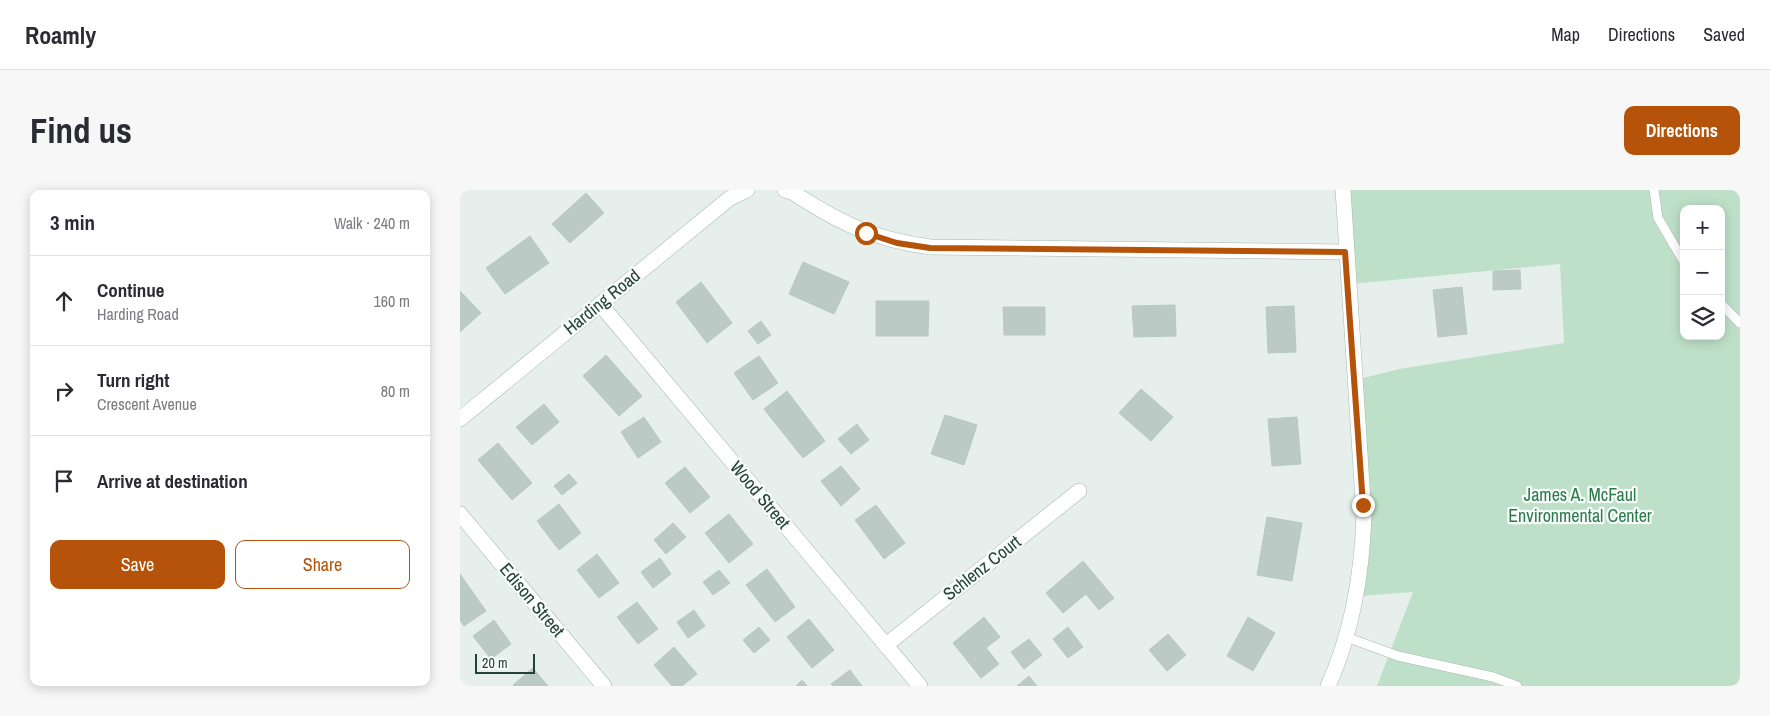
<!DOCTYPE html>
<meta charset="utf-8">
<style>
body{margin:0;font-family:"Archivo Narrow",sans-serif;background:#f7f7f7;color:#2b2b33}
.controls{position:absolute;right:15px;top:15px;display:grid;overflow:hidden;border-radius:10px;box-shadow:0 2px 12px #0003}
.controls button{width:45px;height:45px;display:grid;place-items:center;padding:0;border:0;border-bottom:1px solid #e1e1e2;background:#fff;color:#2b2b33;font:25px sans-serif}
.scale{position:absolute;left:15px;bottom:12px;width:60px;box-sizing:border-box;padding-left:5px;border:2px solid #24423a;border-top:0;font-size:14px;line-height:18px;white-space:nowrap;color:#24423a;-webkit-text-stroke:4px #f7fbf9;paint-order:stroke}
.stop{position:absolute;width:15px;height:15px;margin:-11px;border:4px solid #b45309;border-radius:50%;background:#fff}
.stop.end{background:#b45309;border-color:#fff;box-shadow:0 1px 5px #0008}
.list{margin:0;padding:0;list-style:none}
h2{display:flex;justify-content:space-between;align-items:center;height:65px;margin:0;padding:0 20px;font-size:21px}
h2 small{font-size:16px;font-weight:400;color:#7c7c81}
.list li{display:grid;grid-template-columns:32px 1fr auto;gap:15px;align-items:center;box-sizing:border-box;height:90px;padding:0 20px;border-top:1px solid #e1e1e2}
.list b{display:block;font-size:19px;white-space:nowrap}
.list p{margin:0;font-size:16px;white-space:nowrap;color:#7c7c81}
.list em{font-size:16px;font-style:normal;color:#7c7c81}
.actions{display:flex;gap:10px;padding:15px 20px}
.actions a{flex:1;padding:11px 0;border:1px solid #b45309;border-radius:10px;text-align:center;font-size:18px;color:#b45309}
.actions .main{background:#b45309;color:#fff}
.icon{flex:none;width:28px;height:28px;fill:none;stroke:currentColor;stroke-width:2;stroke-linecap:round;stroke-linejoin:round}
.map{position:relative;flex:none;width:1280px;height:496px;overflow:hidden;border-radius:10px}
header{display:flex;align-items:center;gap:30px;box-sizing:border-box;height:70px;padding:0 25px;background:#fff;border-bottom:1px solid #e1e1e2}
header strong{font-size:24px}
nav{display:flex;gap:28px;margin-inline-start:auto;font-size:18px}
.intro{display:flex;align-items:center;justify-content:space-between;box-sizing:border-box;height:120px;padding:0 30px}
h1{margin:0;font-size:35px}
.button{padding:12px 22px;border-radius:10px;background:#b45309;color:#fff;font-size:18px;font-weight:700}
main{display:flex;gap:30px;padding:0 30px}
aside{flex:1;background:#fff;border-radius:10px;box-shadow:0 2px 12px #0003}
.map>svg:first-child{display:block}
</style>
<header>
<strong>Roamly</strong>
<nav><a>Map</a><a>Directions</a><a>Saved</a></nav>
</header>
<div class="intro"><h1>Find us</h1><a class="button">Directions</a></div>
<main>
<aside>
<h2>3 min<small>Walk · 240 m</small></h2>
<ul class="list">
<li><svg class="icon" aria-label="ahead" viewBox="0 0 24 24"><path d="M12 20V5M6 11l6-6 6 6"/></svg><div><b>Continue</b><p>Harding Road</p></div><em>160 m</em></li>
<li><svg class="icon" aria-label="right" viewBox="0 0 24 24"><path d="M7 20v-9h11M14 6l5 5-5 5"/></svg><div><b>Turn right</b><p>Crescent Avenue</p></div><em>80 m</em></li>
<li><svg class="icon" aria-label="arrive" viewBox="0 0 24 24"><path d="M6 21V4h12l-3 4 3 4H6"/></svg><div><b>Arrive at destination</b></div></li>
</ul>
<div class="actions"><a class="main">Save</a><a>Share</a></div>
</aside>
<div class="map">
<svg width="1280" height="496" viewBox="0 0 1280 496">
<rect width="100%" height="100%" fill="#e6efeb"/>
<path fill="#bfe0c8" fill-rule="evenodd" d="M 878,0 L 1280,0 L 1280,496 L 917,496 L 953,402 L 900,406 L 895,190 L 939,179 L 1104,153 L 1100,74 L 881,95 ZM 1224,19 L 1261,19 L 1261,146 L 1224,146 Z"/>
<g fill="#bbcac4" stroke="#b8c9c2">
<polygon points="126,3 144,23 110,53 92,34"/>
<polygon points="70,46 89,73 45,104 26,78"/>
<polygon points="343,72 389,92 374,124 329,104"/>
<polygon points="1060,80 1061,99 1033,100 1033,81"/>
<polygon points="241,92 272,133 247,153 216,112"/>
<polygon points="1002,97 1007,144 978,147 973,100"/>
<polygon points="0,101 21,123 0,142"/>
<polygon points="416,111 469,111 468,146 416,146"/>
<polygon points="715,115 716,146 674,147 672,116"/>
<polygon points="834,116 836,162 808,163 806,117"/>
<polygon points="543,117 585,117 585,145 544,145"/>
<polygon points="301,131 311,145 298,154 288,141"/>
<polygon points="146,165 182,206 159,226 123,186"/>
<polygon points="299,166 318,193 293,210 274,183"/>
<polygon points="681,199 713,227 691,251 659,223"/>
<polygon points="327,201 365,251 343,268 304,219"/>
<polygon points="84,214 99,232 72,255 56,237"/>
<polygon points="485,225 517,235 504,275 471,264"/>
<polygon points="184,227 201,252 178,268 161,242"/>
<polygon points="837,227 841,274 812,276 808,229"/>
<polygon points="397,234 409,250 391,264 378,249"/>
<polygon points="38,253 72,293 52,310 18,270"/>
<polygon points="381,276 400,299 381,316 361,291"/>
<polygon points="225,277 250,307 230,323 205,293"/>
<polygon points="109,284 117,293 102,305 94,296"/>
<polygon points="99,314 121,343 99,360 77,331"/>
<polygon points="416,315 445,353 424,369 395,330"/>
<polygon points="269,324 293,354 269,373 245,343"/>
<polygon points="807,327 842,333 832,391 797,385"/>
<polygon points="213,333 226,347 206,364 194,350"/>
<polygon points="137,364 159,393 139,408 117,380"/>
<polygon points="200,368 211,384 193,398 181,382"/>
<polygon points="623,371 654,408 639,420 626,404 603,423 586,403"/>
<polygon points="307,379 335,417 315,432 286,395"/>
<polygon points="259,380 270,393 253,405 243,392"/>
<polygon points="0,384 26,421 4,436 0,430"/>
<polygon points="177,412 198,439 178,454 157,427"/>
<polygon points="234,420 245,436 228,448 217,432"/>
<polygon points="524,427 540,447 526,458 539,474 521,488 493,453"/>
<polygon points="788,427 815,443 793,481 767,466"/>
<polygon points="349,429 374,460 352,478 327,447"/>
<polygon points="34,430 51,454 31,469 13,446"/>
<polygon points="299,437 310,450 294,463 283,450"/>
<polygon points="608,437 623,457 608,468 593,449"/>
<polygon points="708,444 726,465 707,481 689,460"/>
<polygon points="569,449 582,465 564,479 551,462"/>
<polygon points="214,457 237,484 222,496 212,496 194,475"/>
<polygon points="73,478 88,496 54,496 53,495"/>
<polygon points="390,480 402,496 373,496 371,494"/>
<polygon points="569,486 577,496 557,496"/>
<polygon points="342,490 347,496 336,496"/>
</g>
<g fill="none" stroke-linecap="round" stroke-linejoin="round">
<g stroke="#a8b8b2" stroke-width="10">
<g id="lane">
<polyline points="1194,0 1198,28 1224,72"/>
<polyline points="1261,114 1280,133"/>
<polyline points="886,447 938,466 1033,487 1057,496"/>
</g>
</g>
<g stroke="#a8b8b2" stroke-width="16">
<g id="street">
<path d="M 325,0 L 332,2 C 380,33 412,49 470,57 L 885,62"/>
<polyline points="140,114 460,496"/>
<polyline points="0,229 270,8 287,0"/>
<polyline points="0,324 144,496"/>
<polyline points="426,455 619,301"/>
<path d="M 868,496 C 892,443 902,385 904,326 L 883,0"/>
</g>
</g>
<use href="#lane" stroke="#fff" stroke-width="9"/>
<use href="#street" stroke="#fff" stroke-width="15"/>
</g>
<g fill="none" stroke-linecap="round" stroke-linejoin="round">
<polyline stroke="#b45309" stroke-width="6" points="406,43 437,53 470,58 885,62 903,315"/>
</g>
<g text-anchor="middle" stroke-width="4.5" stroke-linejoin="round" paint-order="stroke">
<g font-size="18" fill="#24423a" stroke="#f7fbf9">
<text transform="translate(142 112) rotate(-39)" y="6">Harding Road</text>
<text transform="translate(300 305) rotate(50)" y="6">Wood Street</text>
<text transform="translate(522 378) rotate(-38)" y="6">Schlenz Court</text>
<text transform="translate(72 410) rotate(50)" y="6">Edison Street</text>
</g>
<g font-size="18" fill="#2d7a4b" stroke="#f7fbf9">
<text x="1120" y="311">James A. McFaul<tspan x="1120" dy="21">Environmental Center</tspan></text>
</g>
</g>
</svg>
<div class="controls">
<button>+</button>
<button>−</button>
<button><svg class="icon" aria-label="layers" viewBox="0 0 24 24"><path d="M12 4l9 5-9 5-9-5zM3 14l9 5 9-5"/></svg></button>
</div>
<div class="scale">20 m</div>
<div class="stop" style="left:406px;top:43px"></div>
<div class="stop end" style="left:903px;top:315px"></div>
</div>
</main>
